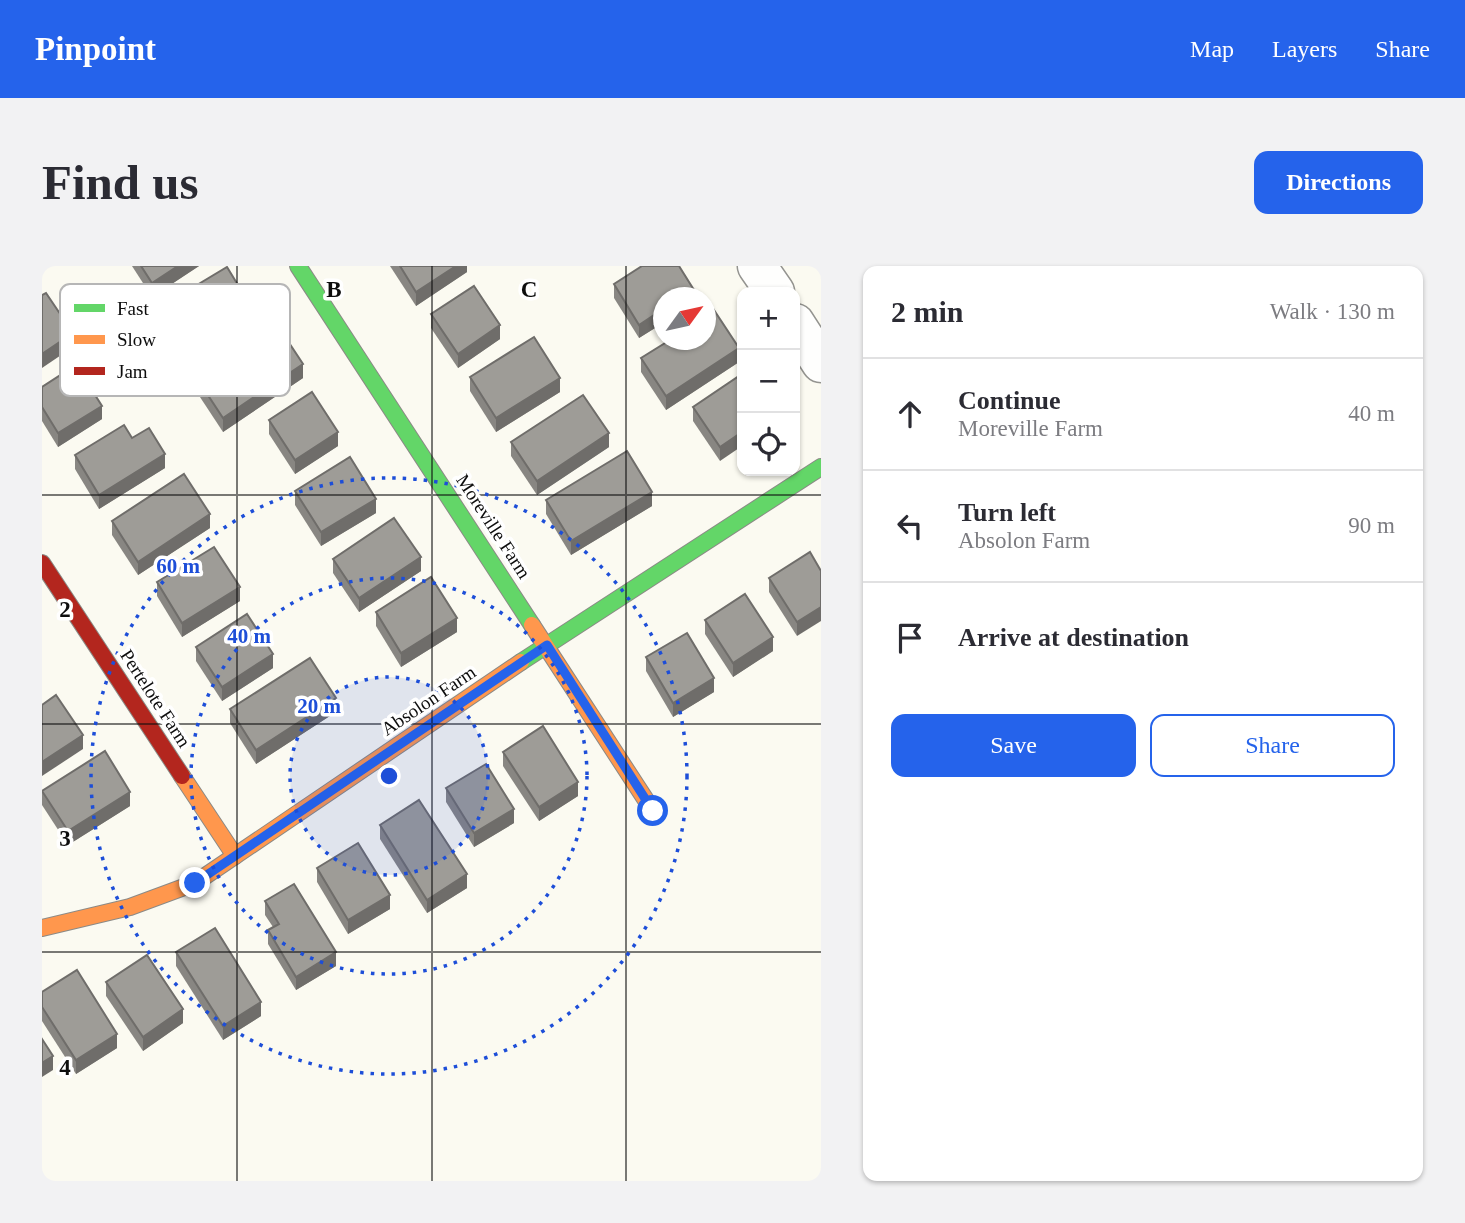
<!DOCTYPE html>
<meta charset="utf-8">
<style>
body{margin:0;font-family:"Times New Roman",serif;background:#f2f2f3;color:#2b2b33}
.controls{position:absolute;right:21px;top:21px;display:grid;overflow:hidden;border-radius:14px;box-shadow:0 2px 5px #0004}
.controls button{width:63px;height:63px;display:grid;place-items:center;padding:0;border:0;border-bottom:2px solid #e1e1e2;background:#fff;color:#2b2b33;font:35px sans-serif}
.compass{position:absolute;left:611px;top:21px;width:63px;height:63px;border-radius:50%;background:#fff;box-shadow:0 2px 5px #0004;rotate:57deg}
.stop{position:absolute;width:21px;height:21px;margin:-16px;border:5px solid #2563eb;border-radius:50%;background:#fff}
.stop.end{background:#2563eb;border-color:#fff;box-shadow:0 2px 7px #0008}
.list{margin:0;padding:0;list-style:none}
h2{display:flex;justify-content:space-between;align-items:center;height:91px;margin:0;padding:0 28px;font-size:30px}
h2 small{font-size:23px;font-weight:400;color:#7c7c81}
.list li{display:grid;grid-template-columns:46px 1fr auto;gap:21px;align-items:center;box-sizing:border-box;height:112px;padding:0 28px;border-top:2px solid #e1e1e2}
.list b{display:block;font-size:26px;white-space:nowrap}
.list p{margin:0;font-size:23px;white-space:nowrap;color:#7c7c81}
.list em{font-size:23px;font-style:normal;color:#7c7c81}
.actions{display:flex;gap:14px;padding:21px 28px}
.actions a{flex:1;padding:16px 0;border:2px solid #2563eb;border-radius:14px;text-align:center;font-size:24px;color:#2563eb}
.actions .main{background:#2563eb;color:#fff}
.icon{flex:none;width:38px;height:38px;fill:none;stroke:currentColor;stroke-width:2;stroke-linecap:round;stroke-linejoin:round}
.map{position:relative;flex:none;width:779px;height:915px;overflow:hidden;border-radius:14px}
header{display:flex;align-items:center;gap:42px;box-sizing:border-box;height:98px;padding:0 35px;background:#2563eb;color:#fff}
header strong{font-size:33px}
nav{display:flex;gap:38px;margin-inline-start:auto;font-size:24px}
.intro{display:flex;align-items:center;justify-content:space-between;box-sizing:border-box;height:168px;padding:0 42px}
h1{margin:0;font-size:49px}
.button{padding:18px 32px;border-radius:14px;background:#2563eb;color:#fff;font-size:24px;font-weight:700}
main{display:flex;gap:42px;padding:0 42px}
aside{flex:1;background:#fff;border-radius:14px;box-shadow:0 2px 5px #0004}
.map>svg:first-child{display:block}
</style>
<header>
<strong>Pinpoint</strong>
<nav><a>Map</a><a>Layers</a><a>Share</a></nav>
</header>
<div class="intro"><h1>Find us</h1><a class="button">Directions</a></div>
<main>
<div class="map">
<svg width="779" height="915" viewBox="0 0 779 915">
<rect width="100%" height="100%" fill="#fbfaf1"/>
<g fill="none" stroke-linecap="round" stroke-linejoin="round">
<g stroke="#949490" stroke-width="41">
<g id="street">
<polyline points="715,0 733,26"/>
<polyline points="753,57 779,97"/>
</g>
</g>
<g stroke="#8b8a86" stroke-width="18">
<g id="fast">
<polyline points="256,0 490,359"/>
<polyline points="479,396 779,201"/>
</g>
</g>
<g stroke="#8b8a86" stroke-width="18">
<g id="slow">
<polyline points="490,359 611,545"/>
<polyline points="140,510 193,590"/>
<polyline points="0,662 88,641 153,617 479,396"/>
</g>
</g>
<g stroke="#8b8a86" stroke-width="18">
<polyline id="jam" points="0,297 140,510"/>
</g>
<use href="#street" stroke="#fefefd" stroke-width="38"/>
<use href="#fast" stroke="#63d668" stroke-width="16"/>
<use href="#slow" stroke="#ff974d" stroke-width="16"/>
<use href="#jam" stroke="#b3261e" stroke-width="16"/>
</g>
<g fill="#888682">
<polygon points="90,0 157,0 110,31"/>
<polygon points="348,0 425,0 425,6 374,40"/>
<polygon points="572,18 652,32 621,32 621,57 597,72 572,32"/>
<polygon points="130,34 210,56 156,90 130,48"/>
<polygon points="389,48 458,73 416,102 389,62"/>
<polygon points="599,92 697,96 624,144 599,106"/>
<polygon points="700,108 678,195 651,155 651,141"/>
<polygon points="154,111 261,112 181,166 154,125"/>
<polygon points="428,111 518,126 454,166 428,125"/>
<polygon points="0,121 60,153 16,181 0,155"/>
<polygon points="227,154 296,180 253,208 227,168"/>
<polygon points="469,176 567,181 495,229 469,190"/>
<polygon points="33,189 123,202 57,243 33,203"/>
<polygon points="253,225 334,247 279,280 253,239"/>
<polygon points="504,234 610,240 529,289 504,248"/>
<polygon points="70,255 168,262 96,309 70,269"/>
<polygon points="768,286 755,370 727,326 727,312"/>
<polygon points="291,293 379,305 317,346 291,307"/>
<polygon points="115,316 198,335 140,371 115,330"/>
<polygon points="334,346 415,366 359,401 334,360"/>
<polygon points="663,354 731,385 691,411 663,368"/>
<polygon points="154,381 231,402 180,435 154,395"/>
<polygon points="604,391 672,426 631,451 604,405"/>
<polygon points="188,443 294,446 214,498 188,457"/>
<polygon points="461,486 536,530 497,555 461,500"/>
<polygon points="404,522 472,557 432,581 404,536"/>
<polygon points="0,525 88,540 26,579 0,539"/>
<polygon points="338,559 425,622 385,647 338,573"/>
<polygon points="275,602 348,643 306,668 275,616"/>
<polygon points="223,635 294,700 254,724 226,678 226,664 231,661 223,649"/>
<polygon points="134,686 219,750 181,774 134,700"/>
<polygon points="64,716 141,757 101,785 64,730"/>
<polygon points="0,726 75,782 34,808 0,755"/>
</g>
<g fill="#6f6d6a">
<polygon points="136,0 157,0 110,31 110,17"/>
<polygon points="414,0 425,0 425,6 374,40 374,26"/>
<polygon points="652,24 652,32 640,32"/>
<polygon points="210,42 210,56 156,90 156,76"/>
<polygon points="621,43 621,57 597,72 597,59"/>
<polygon points="458,59 458,73 416,102 416,88"/>
<polygon points="31,67 31,81 0,102 0,88"/>
<polygon points="697,82 697,96 624,144 624,130"/>
<polygon points="261,98 261,112 181,166 181,152"/>
<polygon points="518,112 518,126 454,166 454,152"/>
<polygon points="60,140 60,153 16,181 16,167"/>
<polygon points="296,166 296,180 253,208 253,194"/>
<polygon points="700,166 700,180 678,195 678,181"/>
<polygon points="567,167 567,181 495,229 495,215"/>
<polygon points="123,188 123,202 57,243 57,229"/>
<polygon points="610,226 610,240 529,289 529,275"/>
<polygon points="334,233 334,247 279,280 279,266"/>
<polygon points="168,248 168,262 96,309 96,296"/>
<polygon points="379,291 379,305 317,346 317,332"/>
<polygon points="198,321 198,335 140,371 140,357"/>
<polygon points="779,341 779,355 755,370 755,356"/>
<polygon points="415,352 415,366 359,401 359,387"/>
<polygon points="731,371 731,385 691,411 691,397"/>
<polygon points="231,388 231,402 180,435 180,421"/>
<polygon points="672,412 672,426 631,451 631,437"/>
<polygon points="294,432 294,446 214,498 214,484"/>
<polygon points="41,469 41,483 0,510 0,496"/>
<polygon points="536,516 536,530 497,555 497,541"/>
<polygon points="88,526 88,540 26,579 26,565"/>
<polygon points="472,543 472,557 432,581 432,567"/>
<polygon points="425,608 425,622 385,647 385,634"/>
<polygon points="348,629 348,643 306,668 306,654"/>
<polygon points="294,686 294,700 254,724 254,711"/>
<polygon points="219,736 219,750 181,774 181,760"/>
<polygon points="141,743 141,757 101,785 101,771"/>
<polygon points="75,768 75,782 34,808 34,794"/>
<polygon points="11,790 11,804 0,811 0,797"/>
</g>
<g fill="#9e9c97" stroke="#6f6d6a" stroke-width="2">
<polygon points="99,0 136,0 110,17"/>
<polygon points="358,0 414,0 374,26"/>
<polygon points="600,0 637,0 652,24 640,32 621,32 621,43 597,59 572,18"/>
<polygon points="185,1 210,42 156,76 130,34"/>
<polygon points="432,20 458,59 416,88 389,48"/>
<polygon points="4,27 31,67 0,88 0,29"/>
<polygon points="672,44 697,82 624,130 599,92 628,74 663,74 663,50"/>
<polygon points="234,57 261,98 181,152 154,111"/>
<polygon points="492,71 518,112 454,152 428,111"/>
<polygon points="34,99 60,140 16,167 0,141 0,121"/>
<polygon points="700,108 700,166 678,181 651,141"/>
<polygon points="270,126 296,166 253,194 227,154"/>
<polygon points="541,129 567,167 495,215 469,176"/>
<polygon points="82,159 90,172 107,162 123,188 57,229 33,189"/>
<polygon points="585,185 610,226 529,275 504,234"/>
<polygon points="308,191 334,233 279,266 253,225"/>
<polygon points="142,208 168,248 96,296 70,255"/>
<polygon points="352,252 379,291 317,332 291,293"/>
<polygon points="172,281 198,321 140,357 115,316"/>
<polygon points="768,286 779,305 779,341 755,356 727,312"/>
<polygon points="389,311 415,352 359,387 334,346"/>
<polygon points="703,328 731,371 691,397 663,354"/>
<polygon points="205,348 231,388 180,421 154,381"/>
<polygon points="645,367 672,412 631,437 604,391"/>
<polygon points="268,392 294,432 214,484 188,443"/>
<polygon points="14,429 41,469 0,496 0,439"/>
<polygon points="501,460 536,516 497,541 461,486"/>
<polygon points="63,485 88,526 26,565 0,525"/>
<polygon points="444,498 472,543 432,567 404,522"/>
<polygon points="377,534 425,608 385,634 338,559"/>
<polygon points="316,577 348,629 306,654 275,602"/>
<polygon points="252,618 294,686 254,711 226,664 237,658 223,635"/>
<polygon points="173,662 219,736 181,760 134,686"/>
<polygon points="105,689 141,743 101,771 64,716"/>
<polygon points="35,704 75,768 34,794 0,741 0,726"/>
<polygon points="0,773 11,790 0,797"/>
</g>
<g fill="none" stroke-linecap="round" stroke-linejoin="round">
<polyline stroke="#2563eb" stroke-width="9" points="153,617 505,379 611,545"/>
</g>
<path fill="none" stroke="#0d0d0d" stroke-width="2" stroke-opacity="0.55" d="M 195,0 L 195,915M 390,0 L 390,915M 584,0 L 584,915M 0,229 L 779,229M 0,458 L 779,458M 0,686 L 779,686"/>
<circle cx="347" cy="510" r="99" fill="#1d4ed8" fill-opacity=".12"/>
<g fill="none" stroke="#1d4ed8" stroke-width="3.5" stroke-dasharray="3.5 7">
<circle cx="347" cy="510" r="99"/>
<circle cx="347" cy="510" r="198"/>
<circle cx="347" cy="510" r="298"/>
</g>
<g text-anchor="middle" stroke-width="7" stroke-linejoin="round" paint-order="stroke">
<g font-size="19" fill="#0d0d0d" stroke="#fff">
<text transform="translate(452 260) rotate(57)" y="7">Moreville Farm</text>
<text transform="translate(114 432) rotate(57)" y="7">Pertelote Farm</text>
<text transform="translate(386 434) rotate(-34)" y="7">Absolon Farm</text>
</g>
</g>
<rect x="18" y="18" width="230" height="112" rx="10" fill="#fff" stroke="#b6b6b6" stroke-width="2"/>
<rect x="32" y="38" width="31" height="8" fill="#63d668"/>
<rect x="32" y="69" width="31" height="9" fill="#ff974d"/>
<rect x="32" y="101" width="31" height="8" fill="#b3261e"/>
<g font-size="19" fill="#0d0d0d">
<text x="75" y="49">Fast</text>
<text x="75" y="80">Slow</text>
<text x="75" y="112">Jam</text>
</g>
<g font-size="23" text-anchor="middle" font-weight="bold" fill="#0d0d0d" stroke="#fff" stroke-width="7" stroke-linejoin="round" paint-order="stroke">
<text x="292" y="31">B</text>
<text x="487" y="31">C</text>
<text x="23" y="351">2</text>
<text x="23" y="580">3</text>
<text x="23" y="809">4</text>
</g>
<circle cx="347" cy="510" r="10" fill="#1d4ed8" stroke="#fff" stroke-width="3.5"/>
<g font-size="21" text-anchor="middle" font-weight="bold" fill="#1d4ed8" stroke="#fff" stroke-width="7" stroke-linejoin="round" paint-order="stroke">
<text x="136" y="307">60 m</text>
<text x="207" y="377">40 m</text>
<text x="277" y="447">20 m</text>
</g>
</svg>
<div class="controls">
<button>+</button>
<button>−</button>
<button><svg class="icon" aria-label="locate" viewBox="0 0 24 24"><circle cx="12" cy="12" r="6"/><path d="M12 2v4M12 18v4M2 12h4M18 12h4"/></svg></button>
</div>
<svg class="compass" viewBox="-18 -18 36 36"><path d="M0-13l5 13h-10z" fill="#e53935"/><path d="M0 13l5-13h-10z" fill="#7c7c81"/></svg>
<div class="stop" style="left:611px;top:545px"></div>
<div class="stop end" style="left:153px;top:617px"></div>
</div>
<aside>
<h2>2 min<small>Walk · 130 m</small></h2>
<ul class="list">
<li><svg class="icon" aria-label="ahead" viewBox="0 0 24 24"><path d="M12 20V5M6 11l6-6 6 6"/></svg><div><b>Continue</b><p>Moreville Farm</p></div><em>40 m</em></li>
<li><svg class="icon" aria-label="left" viewBox="0 0 24 24"><path d="M17 20v-9H6M10 6l-5 5 5 5"/></svg><div><b>Turn left</b><p>Absolon Farm</p></div><em>90 m</em></li>
<li><svg class="icon" aria-label="arrive" viewBox="0 0 24 24"><path d="M6 21V4h12l-3 4 3 4H6"/></svg><div><b>Arrive at destination</b></div></li>
</ul>
<div class="actions"><a class="main">Save</a><a>Share</a></div>
</aside>
</main>
